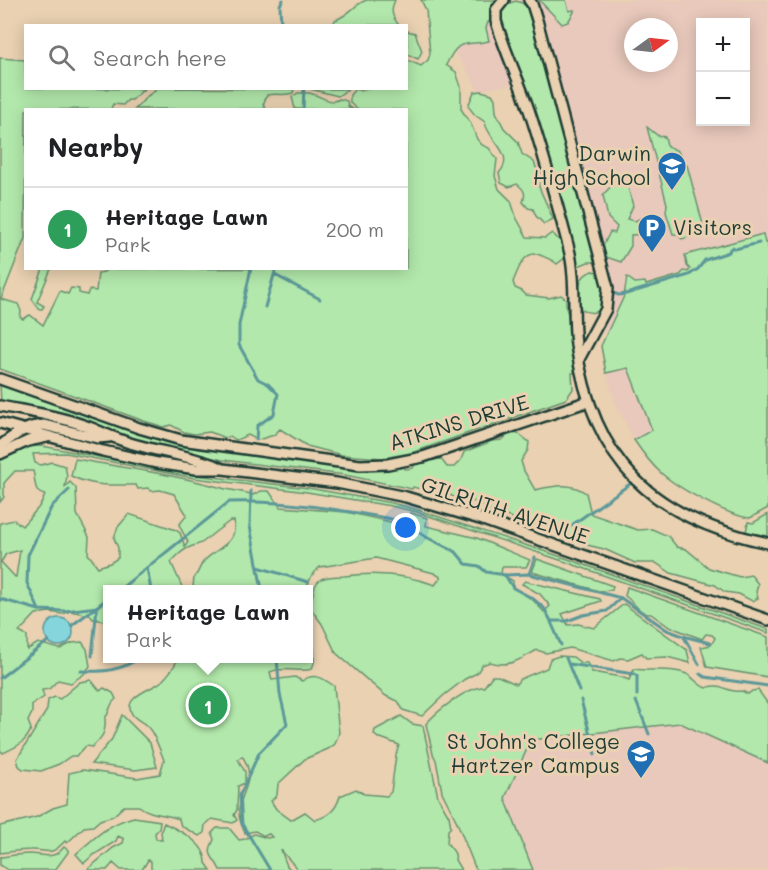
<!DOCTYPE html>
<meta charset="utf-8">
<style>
body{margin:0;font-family:Mali,sans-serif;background:#f2f2f2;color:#202124}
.controls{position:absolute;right:18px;top:18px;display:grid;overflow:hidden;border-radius:0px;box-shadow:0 3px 15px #0003}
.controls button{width:54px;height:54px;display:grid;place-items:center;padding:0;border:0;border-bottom:2px solid #e0e0e0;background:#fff;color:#202124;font:30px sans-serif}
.compass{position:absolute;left:624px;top:18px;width:54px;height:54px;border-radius:50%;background:#fff;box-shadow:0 3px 15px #0003;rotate:75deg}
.you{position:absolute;left:406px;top:528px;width:21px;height:21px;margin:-15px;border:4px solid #fff;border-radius:50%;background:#1a73e8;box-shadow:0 0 0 9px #1a73e833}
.badge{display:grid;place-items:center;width:39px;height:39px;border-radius:50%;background:#ea580c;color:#fff;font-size:20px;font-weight:700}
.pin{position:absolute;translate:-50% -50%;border:3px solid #fff;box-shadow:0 2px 6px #0006}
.popup{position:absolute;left:103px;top:585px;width:210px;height:78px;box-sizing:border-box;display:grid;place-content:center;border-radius:0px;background:#fff;filter:drop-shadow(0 2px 4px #0005);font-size:20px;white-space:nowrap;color:#757577}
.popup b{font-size:22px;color:#202124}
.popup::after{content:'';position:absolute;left:50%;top:100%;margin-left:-12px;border:12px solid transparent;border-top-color:#fff}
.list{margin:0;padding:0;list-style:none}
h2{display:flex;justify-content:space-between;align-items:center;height:78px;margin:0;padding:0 24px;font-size:26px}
h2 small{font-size:20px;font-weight:400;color:#757577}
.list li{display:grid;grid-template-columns:39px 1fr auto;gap:18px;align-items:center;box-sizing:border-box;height:84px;padding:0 24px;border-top:2px solid #e0e0e0}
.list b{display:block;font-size:22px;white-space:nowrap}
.list p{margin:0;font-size:20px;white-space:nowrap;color:#757577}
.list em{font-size:20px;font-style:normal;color:#757577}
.icon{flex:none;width:33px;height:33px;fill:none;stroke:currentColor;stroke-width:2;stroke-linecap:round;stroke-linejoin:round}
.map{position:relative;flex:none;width:768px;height:870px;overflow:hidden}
.search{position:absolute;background:#fff;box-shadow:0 3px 15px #0003;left:24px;top:24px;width:384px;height:66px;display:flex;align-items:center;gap:15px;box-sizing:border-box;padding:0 21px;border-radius:0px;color:#757577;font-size:22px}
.panel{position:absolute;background:#fff;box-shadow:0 3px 15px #0003;left:24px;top:108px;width:384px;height:162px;border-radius:0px}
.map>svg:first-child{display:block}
</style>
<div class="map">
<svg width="768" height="870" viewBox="0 0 768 870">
<rect width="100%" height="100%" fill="#e9d1b1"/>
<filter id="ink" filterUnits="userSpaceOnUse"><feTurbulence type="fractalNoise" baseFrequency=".0167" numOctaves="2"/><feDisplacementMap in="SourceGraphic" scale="12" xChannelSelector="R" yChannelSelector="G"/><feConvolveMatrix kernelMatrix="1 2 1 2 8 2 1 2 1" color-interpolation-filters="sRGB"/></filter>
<g filter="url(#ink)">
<g fill="#e9c9bc" fill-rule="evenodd">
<path d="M 424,0 L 768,0 L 768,508 L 750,518 L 713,505 L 662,474 L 646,458 L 634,440 L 616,404 L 606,373 L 603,290 L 547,77 L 479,91 ZM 700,22 L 746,22 L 746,122 L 700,122 ZM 633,27 L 669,27 L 669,63 L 633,63 Z"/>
<polygon points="680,723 768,763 768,870 533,870 505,798 531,740"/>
</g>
<g fill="#b2e8ab" stroke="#689270" stroke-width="1.5" fill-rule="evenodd">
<path d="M 367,0 L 395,0 C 390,11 392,17 399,25 L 333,25 L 335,20 C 350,15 354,4 367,0 Z"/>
<path d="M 421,0 L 499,0 L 493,20 L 488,22 L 486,28 L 489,41 C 464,47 460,36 446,65 L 456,72 L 461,87 L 461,109 L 471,124 L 477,139 L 482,145 L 489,148 L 497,159 L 495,176 L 499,189 L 511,201 L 516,217 L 527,237 L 545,238 L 552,233 L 560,241 L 566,257 L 557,264 C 551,259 547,258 540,255 C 524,249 518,270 513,282 L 515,288 L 522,291 L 526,295 L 549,298 L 561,295 L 566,299 L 566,308 L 571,323 L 577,372 L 572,373 L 573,389 L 566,399 L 411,453 L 382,458 L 342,455 L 307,446 L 280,429 L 274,435 L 258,440 L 248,435 L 236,440 L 230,436 L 225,438 L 210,432 L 194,434 L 184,432 L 171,425 L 164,427 L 144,421 L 0,369 L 0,58 L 25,60 L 26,88 L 144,89 L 132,100 L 128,100 L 123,105 L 113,104 L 111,109 L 26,110 L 25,238 L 1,299 L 18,304 L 21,311 L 20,317 L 23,319 L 30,315 L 43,325 L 60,291 L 68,294 L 71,288 L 79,289 L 79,293 L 87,295 L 89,290 L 96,291 L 98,273 L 104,272 L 107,269 L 406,268 L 406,110 L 357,109 L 350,103 L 350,95 L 355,89 L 361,91 L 370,88 L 406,88 L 407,60 L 421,66 L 428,60 L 430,54 L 426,10 Z"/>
<polygon points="539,0 566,0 569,11 574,10 574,12 568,22 562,24"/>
<path d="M 516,1 L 522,3 L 530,10 L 597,262 L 588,262 L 576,267 L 499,22 C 501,10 503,4 516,1 Z"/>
<polygon points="407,31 415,33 422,51 418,59 407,54"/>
<path d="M 155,89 L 155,88 L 294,89 L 293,93 C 284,96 276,93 267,95 L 263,105 L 266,109 L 135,109 C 143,102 145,96 155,91 Z"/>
<polygon points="310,89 348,89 338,96"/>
<path d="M 481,91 L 492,94 L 495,99 L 496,112 L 504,128 L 518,142 L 522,154 L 534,162 L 539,175 L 539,187 L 553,219 L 544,224 L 536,216 L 533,209 L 528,208 L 523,202 C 526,194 525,190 517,184 L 509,187 L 501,183 L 499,173 C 517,154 487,140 485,122 L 475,115 L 468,106 L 474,92 Z"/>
<path d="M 298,93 C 301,93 305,93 309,93 C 321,95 328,105 340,99 L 347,101 L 348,106 L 353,109 L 295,109 L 292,97 Z"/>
<polygon points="647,127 657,135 665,137 667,146 678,151 683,163 687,165 705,232 682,239 676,234 673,234 666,212 667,204"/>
<polygon points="613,184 627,185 628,187 633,206 627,219 635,221 641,218 649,227 655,228 658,232 656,238 648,240 644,234 631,235 631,246 621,262 606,257 602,248 610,232 615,233 617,227 608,218 603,195"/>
<path d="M 763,234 L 765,243 L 768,243 L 768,508 L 750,518 C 728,516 678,488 661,473 C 650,463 642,452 634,440 L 652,430 L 628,368 L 606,373 L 601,346 L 624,296 L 627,277 L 635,283 L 645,282 L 646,285 L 680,275 L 684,271 L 688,272 L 690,269 L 687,266 L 685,255 Z"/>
<polygon points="43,269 51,269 37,302 44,306 42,309 39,309 32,299"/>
<path d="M 593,271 L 600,273 C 603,286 607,298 600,311 C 594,313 586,313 580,308 C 579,293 575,276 593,271 Z"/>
<path d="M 0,383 L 172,443 L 331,466 L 383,470 L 404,467 L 405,469 L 413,468 L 416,462 L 441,459 L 447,467 L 454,467 L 461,460 L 464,452 L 492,441 L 502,440 L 508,435 L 518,433 L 529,442 L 528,450 L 521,461 L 524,471 L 535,490 C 554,486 570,482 586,493 L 591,514 L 638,530 L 652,529 L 668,536 L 677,547 L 686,549 L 709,568 L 740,577 L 751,575 L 758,584 L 756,592 L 758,598 L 752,601 L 739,594 L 725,592 L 715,585 L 671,573 L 656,563 L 635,563 L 604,549 L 587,545 L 578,539 L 569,538 L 553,529 L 495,513 L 487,509 L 477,501 L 464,503 L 431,484 L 421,489 L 413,487 L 412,489 L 345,475 L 223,460 L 171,449 L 1,403 Z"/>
<path d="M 42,446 L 194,475 L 308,488 L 392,503 L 418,510 L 565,558 L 764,628 L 768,629 L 768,633 L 563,561 L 417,512 L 391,506 L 307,492 L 194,478 L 66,453 L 33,454 L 35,463 L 41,465 L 52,462 L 65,466 L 67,476 L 65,487 L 70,482 L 76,488 L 77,514 L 89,537 L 88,554 L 98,567 L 110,563 L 118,558 L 118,548 L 114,538 L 118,527 L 129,514 L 176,530 L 180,533 L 185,547 L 188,542 L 179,525 L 187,515 L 174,494 L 160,490 L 151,491 L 148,488 L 138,489 L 136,485 C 114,485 93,487 71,476 L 75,459 C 124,468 174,474 222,488 C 232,491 242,491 253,495 L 261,491 L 269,491 L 280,507 L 346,512 L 404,525 L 409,522 L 411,513 L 427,518 L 426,526 L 477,538 L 530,560 L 526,567 L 502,567 L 501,574 L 513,581 L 513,587 L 533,600 L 544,612 L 550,606 L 540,594 L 522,584 L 525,581 L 600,599 L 601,601 L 562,614 L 568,625 L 578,624 L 594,628 L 624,604 L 687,650 L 690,663 L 667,657 L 646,658 L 642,653 L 628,659 L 620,658 L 614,661 L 570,648 L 546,653 L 537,650 C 521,659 509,668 490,662 L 482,665 L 477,673 L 465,679 L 443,696 L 422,716 L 403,710 L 398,701 L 386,696 L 336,653 L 322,624 L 311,609 C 312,600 312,585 321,579 C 328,576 337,576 344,576 C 376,572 405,574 435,585 L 441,577 L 434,573 L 376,558 L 320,567 L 312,575 L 306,589 L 196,589 L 193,587 L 194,577 C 200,572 199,566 204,561 C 217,547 238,544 234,521 L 230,521 C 220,528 211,535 203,542 C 199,545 194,545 190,547 C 182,550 177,556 171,562 L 183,589 L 107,590 L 107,626 L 104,621 L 93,619 L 90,615 L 70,611 L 63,614 L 49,612 L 36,614 L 19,632 L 27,636 L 27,650 L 38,643 L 60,649 L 72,643 L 82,642 L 87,649 L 90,666 L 84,674 L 71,683 L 58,680 L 49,689 L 42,690 L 44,697 L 32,705 L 32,713 L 28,721 L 31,729 C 26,743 16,747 3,753 L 0,750 L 0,523 L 14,520 L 22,526 C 31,515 41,508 45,495 C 33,493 36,481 33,471 L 15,471 L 4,483 L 4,497 L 0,502 L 0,458 L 24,447 ZM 20,550 L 16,577 L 15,577 L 1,562 L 6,554 Z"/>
<polygon points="768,514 768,536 746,532 748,522 753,523"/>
<polygon points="537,559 613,586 612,590 599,591 532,572"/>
<path d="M 627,587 L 768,637 L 768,677 L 707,667 L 701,647 L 711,645 L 715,638 L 712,635 L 706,634 L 702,639 L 668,626 L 651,614 C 640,615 634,602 625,596 Z"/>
<path d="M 309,633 C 314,643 317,658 312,669 C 297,673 284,666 270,672 L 272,680 L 295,677 L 302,681 C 314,672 323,678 334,686 L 339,733 L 335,744 L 328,749 L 305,759 L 278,784 L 277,795 L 271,801 L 276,809 L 291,820 L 305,812 L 315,820 C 329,816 336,810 340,796 L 356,789 L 364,794 L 387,796 L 391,792 L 396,755 L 399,745 L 381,738 L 378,738 L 374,734 L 375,730 L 401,716 L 412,724 L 423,726 L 438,797 L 449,816 L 451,827 L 448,830 L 447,843 C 451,849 457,852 455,860 L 461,870 L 298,870 L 281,850 L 287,866 L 291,870 L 220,870 C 214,856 205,856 214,840 L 212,833 L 217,828 L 229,828 L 239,840 L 245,839 L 254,834 L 267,838 L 272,837 L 269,834 L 264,836 L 255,831 L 245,833 C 242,826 238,819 239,810 C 242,789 257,777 242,756 L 238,759 L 245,772 L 245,783 L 238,786 L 237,810 L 234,815 L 237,820 L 233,823 L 212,819 L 205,825 L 204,833 L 199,836 L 181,826 L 179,819 C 166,814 150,815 139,806 L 124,806 L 113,816 L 100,820 L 93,826 L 84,827 L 67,843 L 65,841 C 49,858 49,849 30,850 C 20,850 10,852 0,853 L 0,826 L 37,817 L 53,808 L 67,804 L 69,773 L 83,770 L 137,778 L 160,774 L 164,760 C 160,750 155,735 148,727 C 143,721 134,720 131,712 C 124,696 153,689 162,681 C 168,675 174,667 178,659 L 308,658 Z"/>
<path d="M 559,656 L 573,657 L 581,663 L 587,663 L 592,672 L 621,677 L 629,680 L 634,669 C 651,672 670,667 687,674 C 694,678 698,685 706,688 C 720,681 729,694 742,691 L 748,694 L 752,691 L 758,690 L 768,704 L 768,763 L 680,723 L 531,740 L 505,798 L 533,870 L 476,870 L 457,822 L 442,792 L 436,760 L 433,754 L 426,724 C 436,712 468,686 484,687 L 492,676 L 498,676 L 516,684 L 520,679 L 547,668 L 550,659 Z"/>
<path d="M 91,680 L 100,691 L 104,688 L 113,693 L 116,699 C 108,705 111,712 105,718 C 106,732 103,737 92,747 L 86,746 L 76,756 L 71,756 L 59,764 L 41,771 L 23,769 L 19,766 L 17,759 L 47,710 L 48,700 L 55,697 L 60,699 L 80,682 Z"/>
<polygon points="122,715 150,743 157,767 135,770 91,764 112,739"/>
<path d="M 134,817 L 160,821 L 159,829 L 155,833 L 156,839 L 162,840 L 161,831 L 164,823 C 181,831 206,843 206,863 L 211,870 L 151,870 L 151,861 L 148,860 L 142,870 L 121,870 L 113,863 L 107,870 L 87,870 L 113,848 L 123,843 L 124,839 L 118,836 L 116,841 L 92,856 L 84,863 L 76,854 C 94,838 109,823 134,817 Z"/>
<path d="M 64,847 L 69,851 L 55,870 L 8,870 L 0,865 L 0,857 C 9,856 20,854 29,854 C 44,854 53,861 64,847 Z"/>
</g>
<circle fill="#84d5dc" stroke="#5c9899" stroke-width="1.5" cx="59" cy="632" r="14"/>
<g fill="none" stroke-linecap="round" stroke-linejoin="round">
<g stroke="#5c9899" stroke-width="3">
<polyline points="281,26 280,5 283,0"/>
<polyline points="303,110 304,88"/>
<polyline points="251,268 239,325 239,345 258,379 268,384 278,394 274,414 257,426 256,440"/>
<polyline points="275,275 320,299"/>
<polyline points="613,293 619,295 626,294 689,275 698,269 705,260 729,252 730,249 733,247 735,249 759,243"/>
<polyline points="265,307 276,268"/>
<polyline points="251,491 250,526 262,590"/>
<polyline points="403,521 426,537 456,552 466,564 479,566 486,572 505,575 529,574 621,598 667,630 683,636 710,643"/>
<polyline points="562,532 630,484"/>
<polyline points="258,567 308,582"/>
<polyline points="147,568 151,590"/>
<polyline points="529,574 535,557"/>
<polyline points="505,575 513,588 532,598 544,608 551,621 567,621 583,615 607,611 621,598"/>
<path d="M 119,590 L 229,502 C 288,500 346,511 403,521 L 406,516"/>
<polyline points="0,599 39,610 65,611 97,607 92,656"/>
<polyline points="39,610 27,583 28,555 52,506 69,490"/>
<polyline points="551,622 561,645"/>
<polyline points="71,626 107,599"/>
<polyline points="684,637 699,664"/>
<polyline points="566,658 579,691"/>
<polyline points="569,664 634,674 637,676 637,695"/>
<path d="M 81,671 C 102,672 121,671 139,658"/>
<polyline points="700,674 705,677 768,686"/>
<polyline points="0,678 48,641"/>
<polyline points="581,700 595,754"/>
<polyline points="636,701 649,734"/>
<polyline points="270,870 242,824 240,795 259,753 287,724 280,694 277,658"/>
</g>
<g stroke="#1f3d34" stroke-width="14">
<g id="minor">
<path d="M 504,0 L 496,10 L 496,21 C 505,52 519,80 529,110 C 544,155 556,200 568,245 C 577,278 572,312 576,345 C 593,463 653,519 768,543"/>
<polyline points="529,0 532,4 537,20 608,288 606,309 579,359"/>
<polyline points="0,379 139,428 181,440 360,465 388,464 423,457 589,401"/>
<path d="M 0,406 C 31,412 65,417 94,429 C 108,435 121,441 137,445 C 164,453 195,456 221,468"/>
<polyline points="0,423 103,451 157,463 196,469 223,469 337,483 406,497 480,519 768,620"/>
<path d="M 0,446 C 15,435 25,426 44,425 L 98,438 L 109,437"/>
<polyline points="0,454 28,441 47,437"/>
</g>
</g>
<use href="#minor" stroke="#e9d1b1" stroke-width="9"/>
</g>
</g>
<defs>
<g id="university-pin" transform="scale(1.5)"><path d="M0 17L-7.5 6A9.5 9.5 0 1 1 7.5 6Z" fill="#1f6fb2" stroke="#e9d1b1"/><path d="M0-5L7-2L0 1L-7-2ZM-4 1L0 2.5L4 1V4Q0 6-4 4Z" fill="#fff"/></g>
<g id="parking-pin" transform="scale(1.5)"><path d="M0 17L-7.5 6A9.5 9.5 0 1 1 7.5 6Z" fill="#1f6fb2" stroke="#e9d1b1"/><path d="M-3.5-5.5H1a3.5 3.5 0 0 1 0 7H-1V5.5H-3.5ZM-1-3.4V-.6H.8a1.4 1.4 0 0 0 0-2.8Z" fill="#fff"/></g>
</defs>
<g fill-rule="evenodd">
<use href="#university-pin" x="672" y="166"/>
<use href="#parking-pin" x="652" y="228"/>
<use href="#university-pin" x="641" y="754"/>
</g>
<g text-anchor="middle" stroke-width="6" stroke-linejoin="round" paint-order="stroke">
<g font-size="21" fill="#1f3d34" stroke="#e9d1b1" text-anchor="end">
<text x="651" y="161">Darwin<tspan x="651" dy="24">High School</tspan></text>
<text x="673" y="235" text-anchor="start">Visitors</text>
<text x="620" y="749">St John's College<tspan x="620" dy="24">Hartzer Campus</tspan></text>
</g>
<g font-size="21" fill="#1f3d34" stroke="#e9d1b1">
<text transform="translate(459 423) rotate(-17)" y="7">ATKINS DRIVE</text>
<text transform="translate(505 511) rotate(18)" y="7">GILRUTH AVENUE</text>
</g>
</g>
</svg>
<div class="controls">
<button>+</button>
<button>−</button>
</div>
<svg class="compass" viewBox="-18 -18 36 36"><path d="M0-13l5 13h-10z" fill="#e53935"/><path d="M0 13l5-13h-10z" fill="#757577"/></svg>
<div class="you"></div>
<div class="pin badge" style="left:208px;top:705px;background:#2e9e5b">1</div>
<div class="popup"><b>Heritage Lawn</b>Park</div>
<div class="search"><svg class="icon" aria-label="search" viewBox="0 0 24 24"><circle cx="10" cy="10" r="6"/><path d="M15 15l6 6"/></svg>Search here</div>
<section class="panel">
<h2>Nearby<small></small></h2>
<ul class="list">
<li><span class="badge" style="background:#2e9e5b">1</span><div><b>Heritage Lawn</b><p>Park</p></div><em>200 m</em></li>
</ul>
</section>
</div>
